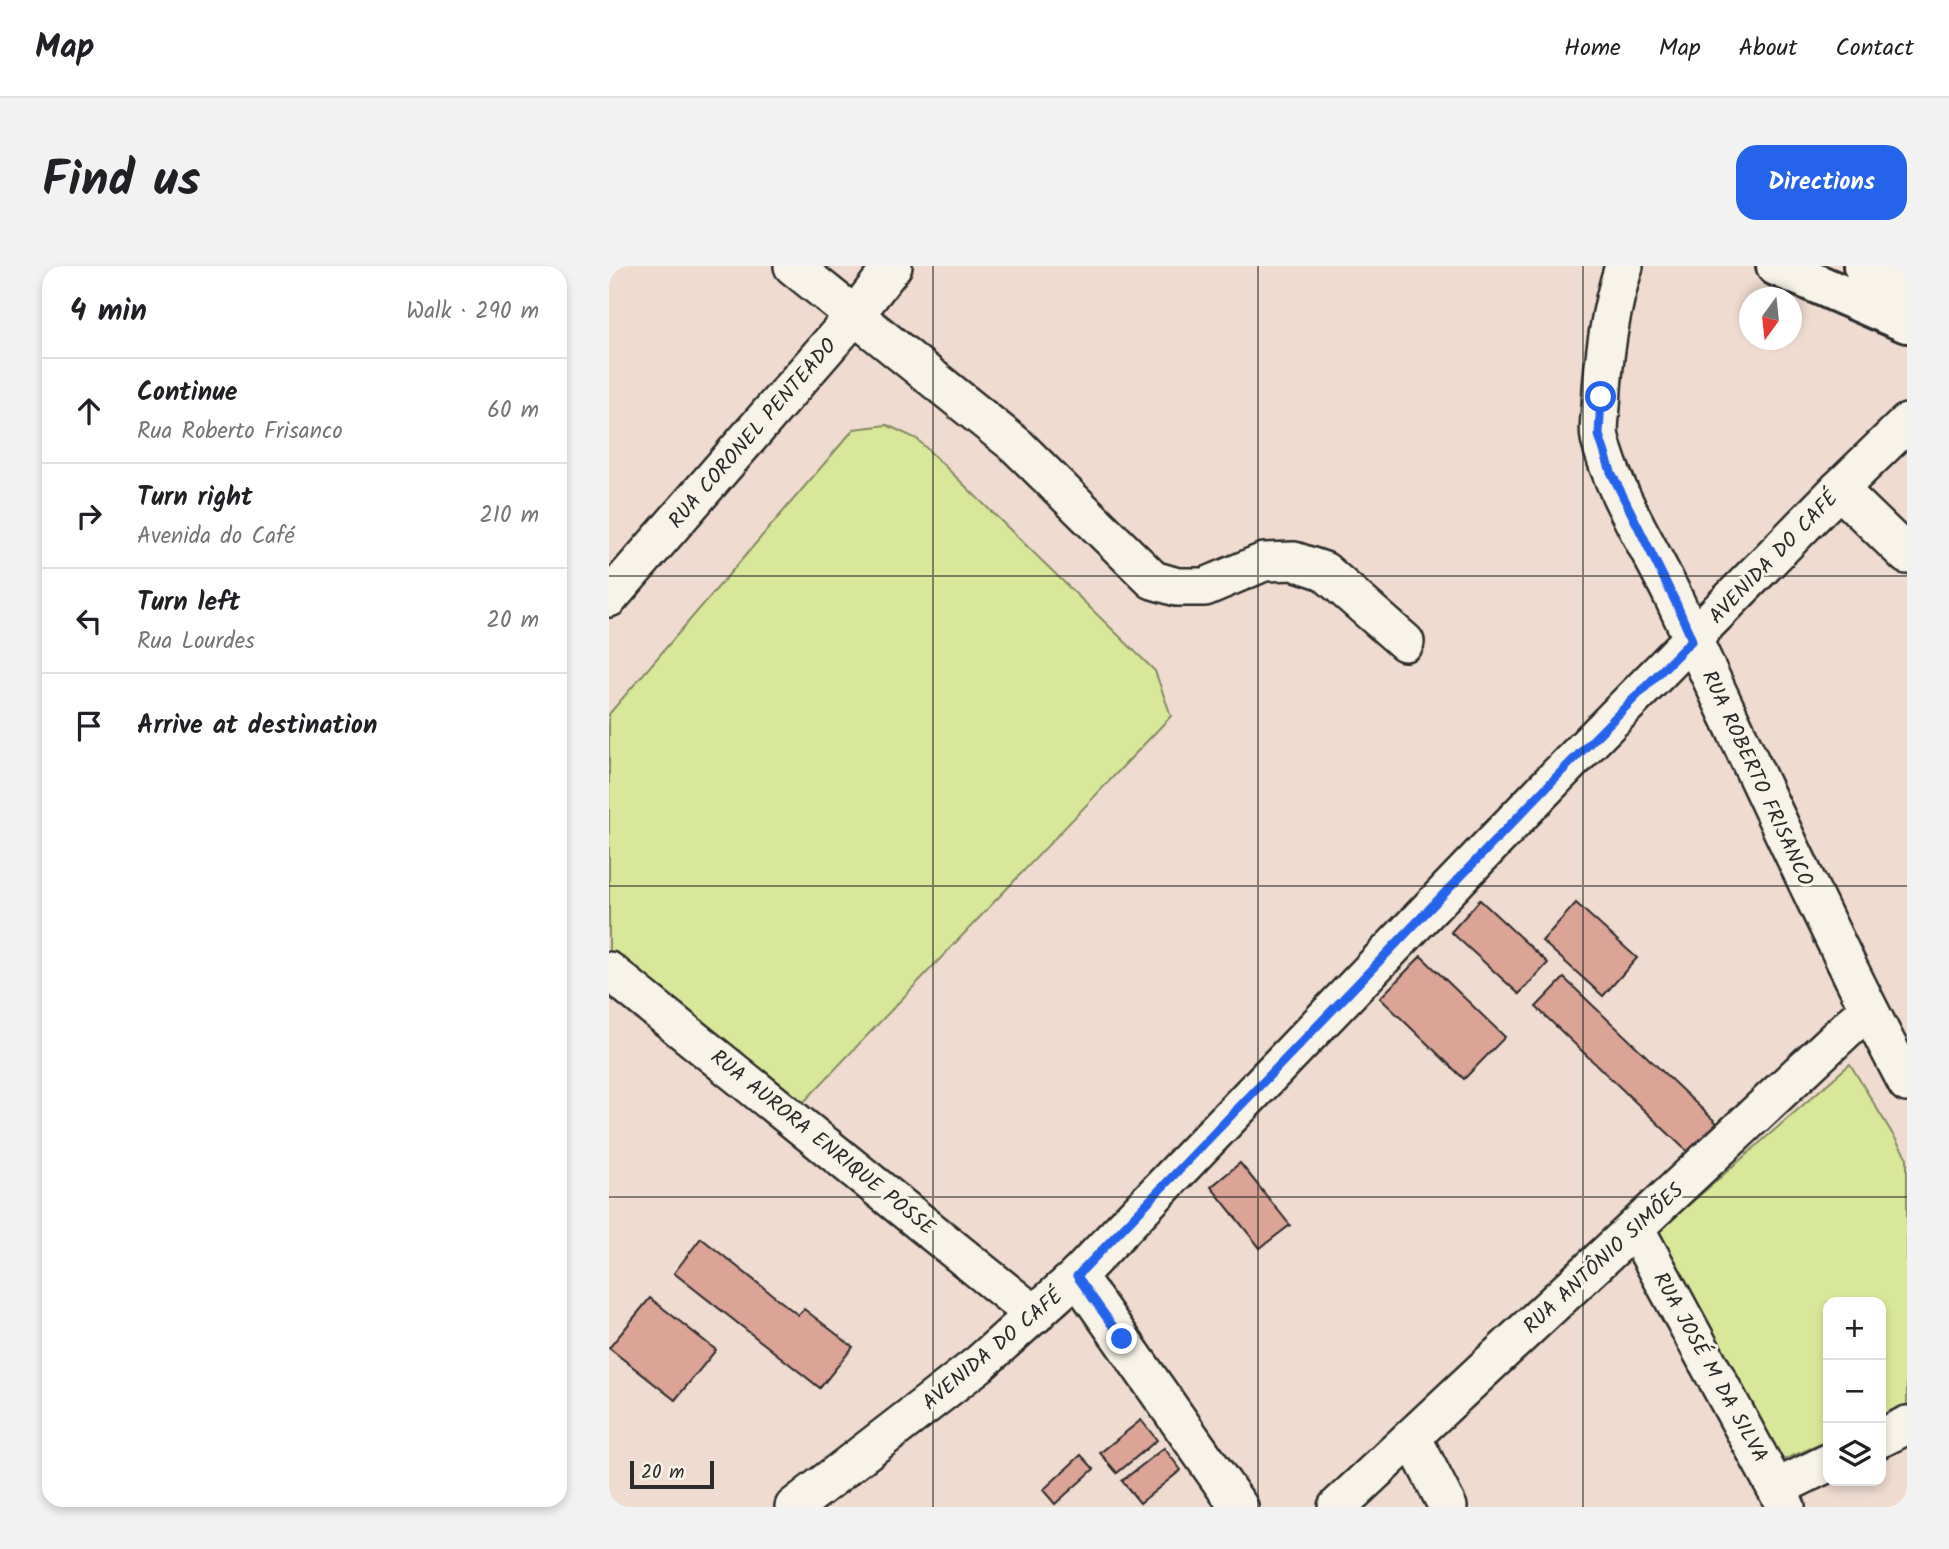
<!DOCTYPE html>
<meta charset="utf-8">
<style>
body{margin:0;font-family:Kalam,sans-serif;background:#f2f2f2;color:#202124}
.controls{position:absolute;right:21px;bottom:21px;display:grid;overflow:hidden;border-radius:14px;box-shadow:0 4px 10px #0003}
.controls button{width:63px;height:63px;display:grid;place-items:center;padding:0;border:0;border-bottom:2px solid #e0e0e0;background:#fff;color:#202124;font:35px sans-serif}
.compass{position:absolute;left:1130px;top:21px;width:63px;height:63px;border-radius:50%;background:#fff;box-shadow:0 4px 10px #0003;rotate:195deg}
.scale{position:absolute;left:21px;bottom:18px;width:84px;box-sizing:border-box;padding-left:7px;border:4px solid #2b2b2b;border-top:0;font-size:19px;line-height:24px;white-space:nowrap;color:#2b2b2b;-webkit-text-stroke:5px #f7f3e8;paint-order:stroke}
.stop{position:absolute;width:21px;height:21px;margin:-16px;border:5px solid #2563eb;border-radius:50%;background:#fff}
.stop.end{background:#2563eb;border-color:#fff;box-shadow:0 2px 7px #0008}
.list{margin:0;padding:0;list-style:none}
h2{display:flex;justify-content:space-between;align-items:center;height:91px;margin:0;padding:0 28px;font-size:30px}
h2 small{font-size:23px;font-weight:400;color:#757577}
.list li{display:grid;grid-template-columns:46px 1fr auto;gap:21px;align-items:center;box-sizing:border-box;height:105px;padding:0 28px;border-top:2px solid #e0e0e0}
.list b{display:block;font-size:26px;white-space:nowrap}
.list p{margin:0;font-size:23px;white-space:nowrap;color:#757577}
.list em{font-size:23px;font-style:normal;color:#757577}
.icon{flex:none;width:38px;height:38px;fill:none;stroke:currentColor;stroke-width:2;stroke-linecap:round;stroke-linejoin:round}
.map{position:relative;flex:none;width:1298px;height:1241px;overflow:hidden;border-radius:21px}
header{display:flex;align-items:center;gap:42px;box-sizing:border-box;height:98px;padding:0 35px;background:#fff;border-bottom:2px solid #e0e0e0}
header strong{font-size:33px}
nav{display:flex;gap:38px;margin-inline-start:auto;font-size:24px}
.intro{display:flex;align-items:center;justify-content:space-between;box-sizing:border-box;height:168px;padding:0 42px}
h1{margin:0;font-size:49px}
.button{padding:18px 32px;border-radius:21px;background:#2563eb;color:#fff;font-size:24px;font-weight:700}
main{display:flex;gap:42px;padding:0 42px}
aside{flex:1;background:#fff;border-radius:21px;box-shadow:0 4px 10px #0003}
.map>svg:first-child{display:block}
</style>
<header>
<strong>Map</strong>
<nav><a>Home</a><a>Map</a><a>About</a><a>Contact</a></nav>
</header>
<div class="intro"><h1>Find us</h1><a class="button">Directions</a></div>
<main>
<aside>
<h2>4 min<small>Walk · 290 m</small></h2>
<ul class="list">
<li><svg class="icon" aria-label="ahead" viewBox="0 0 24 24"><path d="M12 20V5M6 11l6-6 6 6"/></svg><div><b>Continue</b><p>Rua Roberto Frisanco</p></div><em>60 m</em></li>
<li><svg class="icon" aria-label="right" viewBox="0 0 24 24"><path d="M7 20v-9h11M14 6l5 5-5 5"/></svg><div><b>Turn right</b><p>Avenida do Café</p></div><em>210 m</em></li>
<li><svg class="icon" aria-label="left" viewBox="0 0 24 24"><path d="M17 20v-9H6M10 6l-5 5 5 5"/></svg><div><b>Turn left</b><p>Rua Lourdes</p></div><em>20 m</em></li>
<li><svg class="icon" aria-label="arrive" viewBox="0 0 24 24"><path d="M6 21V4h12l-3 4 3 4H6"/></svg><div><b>Arrive at destination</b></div></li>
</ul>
</aside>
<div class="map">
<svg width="1298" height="1241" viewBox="0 0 1298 1241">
<rect width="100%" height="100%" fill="#efdbd0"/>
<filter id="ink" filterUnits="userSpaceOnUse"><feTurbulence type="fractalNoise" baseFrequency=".0143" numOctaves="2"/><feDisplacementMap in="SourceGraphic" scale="14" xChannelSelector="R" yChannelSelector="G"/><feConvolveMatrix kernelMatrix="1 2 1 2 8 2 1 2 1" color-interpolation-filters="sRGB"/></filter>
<g filter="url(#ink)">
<g fill="#d9e79a" stroke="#828962" stroke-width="2">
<polygon points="278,159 308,173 546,405 562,450 193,838 0,685 0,448 245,163"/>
<polygon points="1241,798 1298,892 1298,1141 1272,1153 1272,1036 1219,1036 1219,1175 1167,1197 1050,965"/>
</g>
<g fill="#dca397" stroke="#2b2b2b" stroke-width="2">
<polygon points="871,634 939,697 910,728 842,666"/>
<polygon points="967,637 1028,692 994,730 933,675"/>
<polygon points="812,690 896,771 855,813 771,732"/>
<polygon points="955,712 1112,861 1084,891 927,741"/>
<polygon points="631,897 681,959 651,982 602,921"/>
<polygon points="92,972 189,1049 195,1043 244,1081 211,1122 65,1007"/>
<polygon points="41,1032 107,1084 66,1134 0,1082"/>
<polygon points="532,1154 548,1174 508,1207 491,1187"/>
<polygon points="555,1182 572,1204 531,1237 513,1215"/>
<polygon points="472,1189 485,1203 446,1238 434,1224"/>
</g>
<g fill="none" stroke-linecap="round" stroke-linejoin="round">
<g stroke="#2b2b2b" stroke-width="42">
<g id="minor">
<polyline points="184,0 408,180 544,314 568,321 596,321 655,296 685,295 715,305 796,376"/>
<path d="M 1015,0 C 1001,45 994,94 992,141 C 991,151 989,163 991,172 C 1003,225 1043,285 1066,335 C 1142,496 1215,659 1298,817"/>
<polyline points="1230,223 1298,289"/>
<polyline points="0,332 246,49 284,0"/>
<polyline points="0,705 426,1049"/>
<polyline points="1026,962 1177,1241"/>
<polyline points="468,1010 630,1241"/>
<polyline points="803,1171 839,1241"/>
<polyline points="1272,1172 1298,1159"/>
<polyline points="1168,1222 1219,1197"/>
<polyline points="185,1241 370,1098 468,1010 952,506 1230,223 1298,157"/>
<polyline points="728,1241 1259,743"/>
</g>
</g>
<g stroke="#2b2b2b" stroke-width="44">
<g id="major">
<polyline points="1167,0 1298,57"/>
<polyline points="1254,0 1298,18"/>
</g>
</g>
<use href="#minor" stroke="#f7f3e8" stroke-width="37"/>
<use href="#major" stroke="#f7f3e8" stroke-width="38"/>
</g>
</g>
<g fill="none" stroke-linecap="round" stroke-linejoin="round" filter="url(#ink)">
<polyline stroke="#2563eb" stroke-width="9" points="513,1073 468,1010 952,506 1083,374 1067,337 1002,206 990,169 992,131"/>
</g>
<path fill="none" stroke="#2b2b2b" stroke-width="2" stroke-opacity="0.55" d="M 324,0 L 324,1241M 649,0 L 649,1241M 974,0 L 974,1241M 0,310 L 1298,310M 0,620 L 1298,620M 0,931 L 1298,931"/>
<g text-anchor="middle" stroke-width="6" stroke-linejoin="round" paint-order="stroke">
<g font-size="21" fill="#2b2b2b" stroke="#f7f3e8">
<text transform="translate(143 167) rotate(-49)" y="7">RUA CORONEL PENTEADO</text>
<text transform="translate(1164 291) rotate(-46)" y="7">AVENIDA DO CAFÉ</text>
<text transform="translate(1149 512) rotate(65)" y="7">RUA ROBERTO FRISANCO</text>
<text transform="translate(214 876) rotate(39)" y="7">RUA AURORA ENRIQUE POSSE</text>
<text transform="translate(994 992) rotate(-43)" y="7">RUA ANTÔNIO SIMÕES</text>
<text transform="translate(383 1083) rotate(-40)" y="7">AVENIDA DO CAFÉ</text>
<text transform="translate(1102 1101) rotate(61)" y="7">RUA JOSÉ M DA SILVA</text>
</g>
</g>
</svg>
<div class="controls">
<button>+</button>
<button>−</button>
<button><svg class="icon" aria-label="layers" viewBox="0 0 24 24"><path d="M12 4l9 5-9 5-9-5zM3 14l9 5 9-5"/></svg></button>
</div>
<svg class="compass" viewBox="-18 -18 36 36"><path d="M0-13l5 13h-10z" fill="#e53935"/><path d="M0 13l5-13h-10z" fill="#757577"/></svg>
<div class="scale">20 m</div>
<div class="stop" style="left:992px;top:131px"></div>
<div class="stop end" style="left:513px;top:1073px"></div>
</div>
</main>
